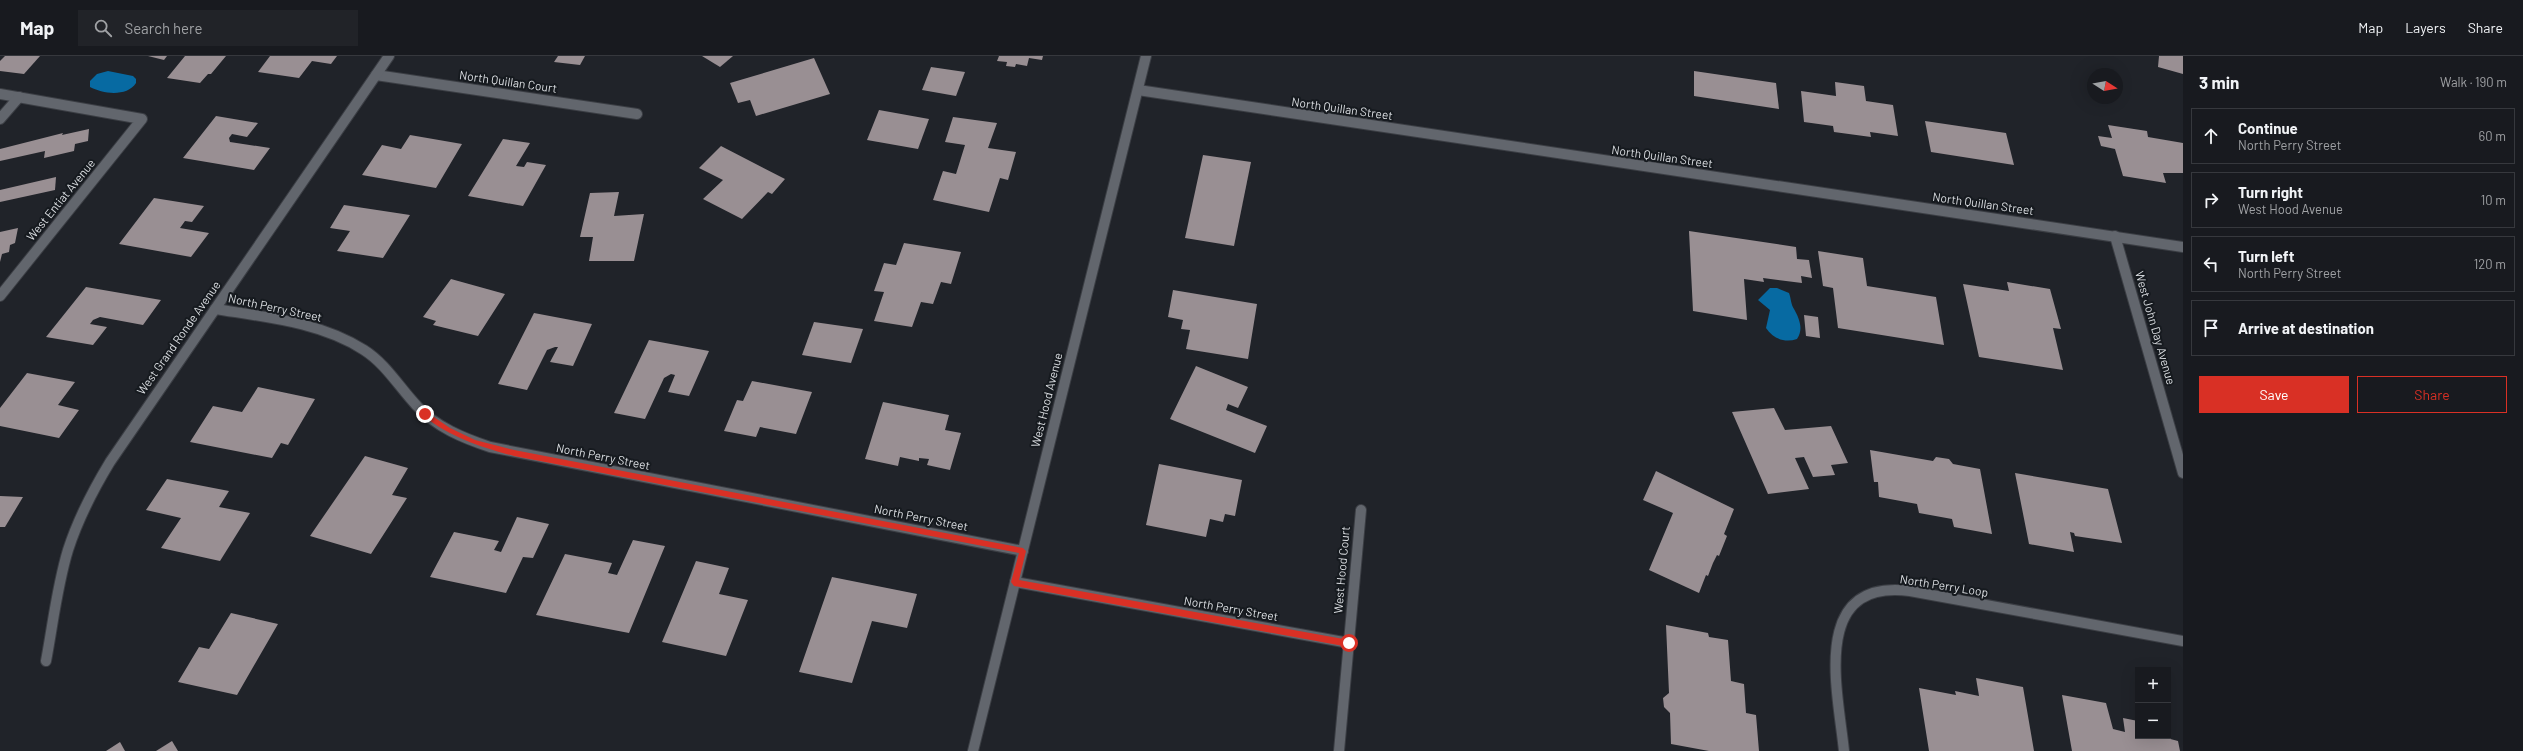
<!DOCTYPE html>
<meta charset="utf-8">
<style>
body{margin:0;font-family:Barlow,sans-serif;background:#212328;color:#f1f3f6}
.controls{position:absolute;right:12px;bottom:12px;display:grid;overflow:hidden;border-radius:0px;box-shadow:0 4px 16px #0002}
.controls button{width:36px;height:36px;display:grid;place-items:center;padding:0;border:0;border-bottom:1px solid #36383d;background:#181a1f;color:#f1f3f6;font:20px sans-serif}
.compass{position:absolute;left:2087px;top:12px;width:36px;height:36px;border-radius:50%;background:#181a1f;box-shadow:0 4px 16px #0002;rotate:101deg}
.stop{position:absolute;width:12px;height:12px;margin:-9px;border:3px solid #d93025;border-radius:50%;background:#fff}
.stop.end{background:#d93025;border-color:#fff;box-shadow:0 1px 4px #0008}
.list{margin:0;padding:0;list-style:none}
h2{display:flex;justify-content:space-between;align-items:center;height:52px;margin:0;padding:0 16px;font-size:17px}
h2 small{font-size:13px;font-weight:400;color:#9fa1a4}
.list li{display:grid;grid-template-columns:26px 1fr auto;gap:12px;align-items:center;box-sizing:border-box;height:56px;margin:0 8px 8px;padding:0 8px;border:1px solid #36383d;border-radius:0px}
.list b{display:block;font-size:15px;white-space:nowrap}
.list p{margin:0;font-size:13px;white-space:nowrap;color:#9fa1a4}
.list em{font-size:13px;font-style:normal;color:#9fa1a4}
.actions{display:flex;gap:8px;padding:12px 16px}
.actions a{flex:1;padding:9px 0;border:1px solid #d93025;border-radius:0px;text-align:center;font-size:14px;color:#d93025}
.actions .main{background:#d93025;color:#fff}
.icon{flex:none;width:22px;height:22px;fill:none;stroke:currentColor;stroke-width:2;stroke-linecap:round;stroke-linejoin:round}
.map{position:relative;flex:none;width:2183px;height:695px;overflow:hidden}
header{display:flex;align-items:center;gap:24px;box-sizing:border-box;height:56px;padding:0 20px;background:#181a1f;border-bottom:1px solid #36383d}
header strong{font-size:19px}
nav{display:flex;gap:22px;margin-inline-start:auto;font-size:14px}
.search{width:280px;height:36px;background:#212328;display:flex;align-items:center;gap:10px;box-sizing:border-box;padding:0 14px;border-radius:0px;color:#9fa1a4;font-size:15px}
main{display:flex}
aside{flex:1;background:#181a1f}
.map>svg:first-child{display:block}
</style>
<header>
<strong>Map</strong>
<div class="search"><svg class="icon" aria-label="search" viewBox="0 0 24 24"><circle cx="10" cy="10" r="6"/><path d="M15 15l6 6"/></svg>Search here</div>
<nav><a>Map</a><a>Layers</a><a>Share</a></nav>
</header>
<main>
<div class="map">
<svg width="2183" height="695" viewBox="0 0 2183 695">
<rect width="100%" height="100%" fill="#202329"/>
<g fill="#076aa2">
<path d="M 108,15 L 133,20 L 136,23 L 136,27 C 127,41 103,38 90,31 L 90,25 L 97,18 Z"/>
<path d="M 1770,232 L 1777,232 L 1789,237 C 1791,242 1791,249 1794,253 C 1799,262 1804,273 1797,283 C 1785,287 1773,283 1766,272 L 1770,254 L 1758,244 Z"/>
</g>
<g fill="#998f93">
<polygon points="5,0 40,0 24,18 0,15 0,5"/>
<polygon points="148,0 167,0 164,4"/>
<polygon points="185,0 226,0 211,18 208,18 200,27 167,22"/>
<polygon points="270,0 337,0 331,8 312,5 299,22 258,16"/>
<polygon points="558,0 585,0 580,9 554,6"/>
<polygon points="702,0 733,0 720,11"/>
<polygon points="999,0 1043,0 1042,4 1029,2 1027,10 1016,8 1015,11 1006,10 1007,6 997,5"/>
<polygon points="2159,0 2183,0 2183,18 2158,11"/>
<polygon points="814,2 830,38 756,60 750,44 738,47 730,27"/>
<polygon points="931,11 965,16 956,40 922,34"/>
<polygon points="1694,15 1776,27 1779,53 1694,40"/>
<polygon points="1835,26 1864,30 1866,45 1893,49 1898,80 1870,76 1871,81 1834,76 1833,70 1804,66 1801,35 1836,40"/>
<polygon points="879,54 929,63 918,93 867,84"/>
<polygon points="216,60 258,67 247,81 232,78 229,82 230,86 270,92 254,114 183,102"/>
<polygon points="953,61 997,67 988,92 1016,96 1008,124 1000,122 989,156 933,144 943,115 956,118 965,89 945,86"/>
<polygon points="1925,65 2006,77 2014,109 1931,96"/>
<polygon points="2108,69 2147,75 2148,81 2183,87 2183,117 2163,117 2166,127 2123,120 2115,93 2101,90 2098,80 2112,82"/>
<polygon points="89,73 88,85 75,88 74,95 44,102 45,95 0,105 0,93 63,77 62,79"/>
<polygon points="410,79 462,88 436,132 362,119 382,89 401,93"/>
<polygon points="503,83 530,87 516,110 524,111 527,106 546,109 523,150 468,140"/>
<polygon points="721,90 785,123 772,138 768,136 742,163 703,143 723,124 699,112"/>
<polygon points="1203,99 1251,106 1234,190 1185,182"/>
<polygon points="56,121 55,134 0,146 0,134"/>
<polygon points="619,136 614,160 644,158 634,205 589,205 593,181 580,181 590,137"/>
<polygon points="154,142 204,150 192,166 185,165 180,172 209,177 191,201 119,188"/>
<polygon points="344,149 410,159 383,202 337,195 350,175 330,172"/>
<polygon points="18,172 15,187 10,189 9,196 2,198 0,206 0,176"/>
<polygon points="1689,175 1796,191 1797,203 1809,204 1812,222 1801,220 1802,227 1763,222 1764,226 1744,223 1747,264 1693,255"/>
<polygon points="904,187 961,196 951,228 941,226 933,248 921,246 912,271 874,265 884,236 874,235 884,207 896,209"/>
<polygon points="1818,195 1863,202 1867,230 1936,241 1944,289 1838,272 1833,232 1823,230"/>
<polygon points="451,223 505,238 478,280 433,269 436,265 423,261"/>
<polygon points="2007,226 2050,233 2061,273 2053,272 2063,314 1979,301 1963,228 2009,235"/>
<polygon points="86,231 161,244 143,269 100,261 93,264 90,268 107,271 93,289 46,281"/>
<polygon points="1173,234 1257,248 1248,303 1186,293 1190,274 1181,273 1183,264 1168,261"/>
<polygon points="534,257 592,268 573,310 550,306 558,291 555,291 547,294 527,334 498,328"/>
<polygon points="1804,259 1818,261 1820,282 1806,280"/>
<polygon points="814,266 863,273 851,307 802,299"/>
<polygon points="649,284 709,295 689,340 668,336 675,319 671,318 664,322 645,363 614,357"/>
<polygon points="1196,310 1248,331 1238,352 1228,348 1226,354 1267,370 1255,397 1170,363"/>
<polygon points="27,317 75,326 58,349 79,354 59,382 0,370 0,352"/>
<polygon points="752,325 812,336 796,378 760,371 756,381 724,375 737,344 743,345"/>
<polygon points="258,331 315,343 288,389 281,387 272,402 190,386 213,350 242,356"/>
<polygon points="883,346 949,359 945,374 961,377 950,414 927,409 929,403 919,402 919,405 900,401 898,410 865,403"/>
<polygon points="1774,352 1785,374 1831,370 1848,407 1831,409 1835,419 1813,421 1804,401 1795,402 1809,433 1768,438 1732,356"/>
<polygon points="1870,394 1933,405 1936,401 1949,403 1953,408 1980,413 1992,478 1954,471 1952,463 1919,457 1917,448 1879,441 1878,426 1874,426"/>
<polygon points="365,400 408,412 392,439 407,442 371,498 310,480"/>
<polygon points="1159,408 1242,424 1235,460 1225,458 1223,466 1210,463 1206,481 1146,469"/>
<polygon points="1656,415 1734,453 1724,478 1727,480 1719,500 1717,499 1713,507 1708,520 1706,519 1699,537 1649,514 1673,457 1643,444"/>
<polygon points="2015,417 2108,433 2122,487 2075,480 2074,477 2070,476 2074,496 2029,488"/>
<polygon points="167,423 229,435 219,451 250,457 220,505 161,492 181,462 146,454"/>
<polygon points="0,440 23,441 5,471 0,471"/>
<polygon points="517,461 549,468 533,502 523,501 506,537 430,521 454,476 499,485 494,494 501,496"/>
<polygon points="633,484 665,490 629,577 536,559 565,498 612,507 608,517 617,519"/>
<polygon points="696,505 729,512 719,538 748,544 726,600 662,586"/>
<polygon points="832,521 917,538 907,572 872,565 852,627 799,616"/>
<polygon points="231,557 278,568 237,639 178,626 199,591 209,593"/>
<polygon points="1666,569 1708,577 1709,581 1728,584 1731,625 1744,628 1746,657 1756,659 1759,695 1709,695 1671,688 1670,657 1664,651 1663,642 1669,637"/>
<polygon points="1976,622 2023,631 2034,695 1929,695 1919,632 1956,639 1955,635 1979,640"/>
<polygon points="2062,639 2106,647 2113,673 2125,676 2123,662 2138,665 2138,680 2159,680 2178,685 2180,695 2072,695"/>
<polygon points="172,685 178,695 156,695"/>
<polygon points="120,686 125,695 106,695"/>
</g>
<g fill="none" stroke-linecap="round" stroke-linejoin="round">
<g stroke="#3b3e44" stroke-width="12">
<g id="service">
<polyline points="0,38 142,63 0,240"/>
<polyline points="0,63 19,41"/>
</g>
</g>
<g stroke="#3b3e44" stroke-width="12">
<g id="minor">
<polyline points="376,19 637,58"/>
<polyline points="1138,34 2183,191"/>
<polyline points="2115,180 2183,417"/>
<path d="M 215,253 C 265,261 321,266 364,294 C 386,308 399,331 417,350 C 436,371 463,382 490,391 L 1023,495"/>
<polyline points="1015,526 1349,587"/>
<path d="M 46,605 C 53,568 57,530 68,494 C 78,463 93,434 110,406 L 389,0"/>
<polyline points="1339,695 1361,454"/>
<path d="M 1844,695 C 1838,635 1809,522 1910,535 L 2183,585"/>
</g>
</g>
<g stroke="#3b3e44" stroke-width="12">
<polyline id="tertiary" points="973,695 1146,0"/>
</g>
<use href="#service" stroke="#62666d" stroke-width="10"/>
<use href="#minor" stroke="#62666d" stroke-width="10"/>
<use href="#tertiary" stroke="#62666d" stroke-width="10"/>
</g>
<path fill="#d93025" d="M 425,355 L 450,372 L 475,384 L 514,394 L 1023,492 L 1026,495 L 1019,524 L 1349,584 L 1353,587 L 1349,591 L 1014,530 L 1011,526 L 1019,497 L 514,400 C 477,390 453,382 423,360 Z"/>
<g text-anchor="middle" stroke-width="4" stroke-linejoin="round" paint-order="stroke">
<g font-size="12" fill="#dbdee2" stroke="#161a1f">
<text transform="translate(508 26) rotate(8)" y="4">North Quillan Court</text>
<text transform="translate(1342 53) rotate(8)" y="4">North Quillan Street</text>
<text transform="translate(1662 101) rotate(8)" y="4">North Quillan Street</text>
<text transform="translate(61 144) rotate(-51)" y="4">West Entiat Avenue</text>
<text transform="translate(1983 148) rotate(8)" y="4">North Quillan Street</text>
<text transform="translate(275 252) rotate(12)" y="4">North Perry Street</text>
<text transform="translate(2155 272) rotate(74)" y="4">West John Day Avenue</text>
<text transform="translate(179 282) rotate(-55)" y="4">West Grand Ronde Avenue</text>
<text transform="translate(1047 344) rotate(-76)" y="4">West Hood Avenue</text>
<text transform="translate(603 401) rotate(11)" y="4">North Perry Street</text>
<text transform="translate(921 462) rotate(11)" y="4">North Perry Street</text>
<text transform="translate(1342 514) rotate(-85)" y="4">West Hood Court</text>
<text transform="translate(1944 530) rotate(9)" y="4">North Perry Loop</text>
<text transform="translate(1231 553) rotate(10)" y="4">North Perry Street</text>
</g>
</g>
</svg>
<div class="controls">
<button>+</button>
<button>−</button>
</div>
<svg class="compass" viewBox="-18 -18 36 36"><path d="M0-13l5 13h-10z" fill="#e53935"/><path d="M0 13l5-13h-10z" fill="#9fa1a4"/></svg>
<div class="stop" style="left:1349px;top:587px"></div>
<div class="stop end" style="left:425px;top:358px"></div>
</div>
<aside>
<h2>3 min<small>Walk · 190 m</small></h2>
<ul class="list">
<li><svg class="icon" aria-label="ahead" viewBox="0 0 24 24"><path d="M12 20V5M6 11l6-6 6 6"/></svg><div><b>Continue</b><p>North Perry Street</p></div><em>60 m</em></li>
<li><svg class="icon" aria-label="right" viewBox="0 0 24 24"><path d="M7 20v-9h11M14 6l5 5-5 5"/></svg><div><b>Turn right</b><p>West Hood Avenue</p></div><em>10 m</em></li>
<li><svg class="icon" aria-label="left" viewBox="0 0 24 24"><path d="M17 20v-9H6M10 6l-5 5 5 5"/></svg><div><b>Turn left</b><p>North Perry Street</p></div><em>120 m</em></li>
<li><svg class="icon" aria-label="arrive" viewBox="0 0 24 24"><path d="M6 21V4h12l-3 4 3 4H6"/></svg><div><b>Arrive at destination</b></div></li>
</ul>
<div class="actions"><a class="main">Save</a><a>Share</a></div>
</aside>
</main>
